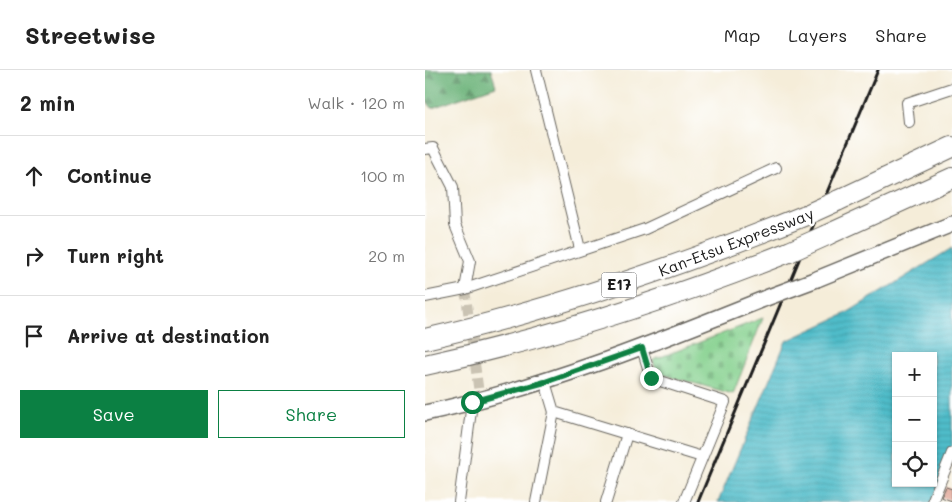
<!DOCTYPE html>
<meta charset="utf-8">
<style>
body{margin:0;font-family:Mali,sans-serif;background:#f2f2f2;color:#222}
.controls{position:absolute;right:15px;bottom:15px;display:grid;overflow:hidden;border-radius:0px;box-shadow:0 1px 4px #0004}
.controls button{width:45px;height:45px;display:grid;place-items:center;padding:0;border:0;border-bottom:1px solid #e0e0e0;background:#fff;color:#222;font:25px sans-serif}
.stop{position:absolute;width:15px;height:15px;margin:-11px;border:4px solid #0b8043;border-radius:50%;background:#fff}
.stop.end{background:#0b8043;border-color:#fff;box-shadow:0 1px 5px #0008}
.list{margin:0;padding:0;list-style:none}
h2{display:flex;justify-content:space-between;align-items:center;height:65px;margin:0;padding:0 20px;font-size:21px}
h2 small{font-size:16px;font-weight:400;color:#767676}
.list li{display:grid;grid-template-columns:32px 1fr auto;gap:15px;align-items:center;box-sizing:border-box;height:80px;padding:0 20px;border-top:1px solid #e0e0e0}
.list b{display:block;font-size:19px;white-space:nowrap}
.list em{font-size:16px;font-style:normal;color:#767676}
.actions{display:flex;gap:10px;padding:15px 20px}
.actions a{flex:1;padding:11px 0;border:1px solid #0b8043;border-radius:0px;text-align:center;font-size:18px;color:#0b8043}
.actions .main{background:#0b8043;color:#fff}
.icon{flex:none;width:28px;height:28px;fill:none;stroke:currentColor;stroke-width:2;stroke-linecap:round;stroke-linejoin:round}
.map{position:relative;flex:none;width:527px;height:432px;overflow:hidden}
header{display:flex;align-items:center;gap:30px;box-sizing:border-box;height:70px;padding:0 25px;background:#fff;border-bottom:1px solid #e0e0e0}
header strong{font-size:24px}
nav{display:flex;gap:28px;margin-inline-start:auto;font-size:18px}
main{display:flex}
aside{flex:1;background:#fff}
.map>svg:first-child{display:block}
</style>
<header>
<strong>Streetwise</strong>
<nav><a>Map</a><a>Layers</a><a>Share</a></nav>
</header>
<main>
<aside>
<h2>2 min<small>Walk · 120 m</small></h2>
<ul class="list">
<li><svg class="icon" aria-label="ahead" viewBox="0 0 24 24"><path d="M12 20V5M6 11l6-6 6 6"/></svg><div><b>Continue</b></div><em>100 m</em></li>
<li><svg class="icon" aria-label="right" viewBox="0 0 24 24"><path d="M7 20v-9h11M14 6l5 5-5 5"/></svg><div><b>Turn right</b></div><em>20 m</em></li>
<li><svg class="icon" aria-label="arrive" viewBox="0 0 24 24"><path d="M6 21V4h12l-3 4 3 4H6"/></svg><div><b>Arrive at destination</b></div></li>
</ul>
<div class="actions"><a class="main">Save</a><a>Share</a></div>
</aside>
<div class="map">
<svg width="527" height="432" viewBox="0 0 527 432">
<defs>
<pattern id="forest-firs" width="22" height="20" patternUnits="userSpaceOnUse" patternTransform="scale(1.25)"><rect width="22" height="20" fill="#6bb278"/><path d="M5 1l3.5 6h-7zM16 11l3.5 6h-7z" fill="#579062"/></pattern>
<pattern id="cemetery-stones" width="16" height="16" patternUnits="userSpaceOnUse" patternTransform="scale(1.25)"><rect width="16" height="16" fill="#84d08d"/><path d="M2 7V4a2 2 0 0 1 4 0v3zM10 15v-3a2 2 0 0 1 4 0v3z" fill="#71b279"/></pattern>
<pattern id="water-rules" width="6" height="5" patternUnits="userSpaceOnUse" patternTransform="scale(1.25)"><rect width="6" height="5" fill="#4fbcc9"/><path d="M0 2.5h6" fill="none" stroke="#44a1ac"/></pattern>
</defs>
<rect width="100%" height="100%" fill="#fff"/>
<filter id="ink" filterUnits="userSpaceOnUse"><feTurbulence type="fractalNoise" baseFrequency=".02" numOctaves="2"/><feDisplacementMap in="SourceGraphic" scale="10" xChannelSelector="R" yChannelSelector="G"/><feConvolveMatrix kernelMatrix="1 2 1 2 8 2 1 2 1" color-interpolation-filters="sRGB"/></filter>
<filter id="wash" filterUnits="userSpaceOnUse"><feTurbulence type="fractalNoise" baseFrequency=".0096" numOctaves="4" result="noise"/><feDisplacementMap in="SourceGraphic" scale="20" xChannelSelector="R" yChannelSelector="G"/><feGaussianBlur stdDeviation="1.12" result="paint"/><feColorMatrix in="noise" values="0 0 0 0 0 0 0 0 0 0 0 0 0 0 0 0 0 1.4 0 .05"/><feComposite in="paint" operator="in"/></filter>
<g filter="url(#wash)">
<rect width="100%" height="100%" fill="#f5edd9"/>
<polygon fill="url(#forest-firs)" stroke="#44674a" points="0,0 66,0 71,16 7,38 0,29"/>
<polygon fill="url(#cemetery-stones)" stroke="#507654" points="338,248 308,324 232,303 228,290"/>
<path fill="url(#water-rules)" stroke="#366c72" fill-rule="evenodd" d="M 527,178 L 527,383 L 507,432 L 293,432 L 361,271 L 420,244 ZM 471,286 L 508,286 L 508,413 L 471,413 Z"/>
<g id="blocks">
<polygon fill="#da9482" points="521,417 527,419 527,431 516,427"/>
</g>
</g>
<g filter="url(#ink)">
<use href="#blocks" fill-opacity="0" stroke="#68655e" stroke-width="1"/>
<g fill="none" stroke-linecap="round" stroke-linejoin="round">
<polyline stroke="#cac3b3" stroke-width="10" stroke-dasharray="10 5" stroke-linecap="butt" points="40,219 55,331"/>
<g stroke="#68655e" stroke-width="12">
<g id="street">
<polyline points="111,0 155,179"/>
<polyline points="484,52 482,33 527,18"/>
<polyline points="0,79 8,78 28,117 30,155 45,191 40,219"/>
<polyline points="0,227 40,219 220,159 351,98"/>
<polyline points="217,278 226,308 300,332 259,432"/>
<polyline points="120,312 129,342 277,387"/>
<polyline points="34,432 47,333"/>
<polyline points="111,432 129,342"/>
<polyline points="181,432 202,364"/>
<polyline points="507,432 527,383"/>
</g>
</g>
<g stroke="#68655e" stroke-width="18">
<g id="secondary">
<polyline points="392,209 527,154"/>
<path d="M 0,343 C 118,318 229,273 341,228"/>
</g>
</g>
<g stroke="#68655e" stroke-width="22">
<g id="highway">
<polyline points="412,131 527,77"/>
<polyline points="402,165 527,108"/>
<path d="M 0,269 C 131,239 257,195 381,145"/>
<path d="M 0,295 C 125,268 245,229 364,182"/>
</g>
</g>
<use href="#street" stroke="#fff" stroke-width="10"/>
<use href="#secondary" stroke="#fff" stroke-width="15"/>
<use href="#highway" stroke="#fff" stroke-width="20"/>
<polyline stroke="#1c1c1c" stroke-width="3" points="273,432 453,0"/>
<g stroke="#68655e" stroke-width="18" stroke-linecap="butt">
<polyline id="secondary-bridge" points="341,228 392,209"/>
</g>
<g stroke="#68655e" stroke-width="22" stroke-linecap="butt">
<g id="highway-bridge">
<polyline points="381,145 412,131"/>
<polyline points="364,182 402,165"/>
</g>
</g>
<use href="#secondary-bridge" stroke="#fff" stroke-width="15"/>
<use href="#highway-bridge" stroke="#fff" stroke-width="20"/>
</g>
</g>
<g fill="none" stroke-linecap="round" stroke-linejoin="round" filter="url(#ink)">
<polyline stroke="#0b8043" stroke-width="6" points="47,332 120,312 217,278 226,308"/>
</g>
<g text-anchor="middle" stroke-width="5" stroke-linejoin="round" paint-order="stroke">
<rect fill="#fff" stroke="#606060" stroke-width="1" x="176.5" y="202.5" width="35" height="25" rx="4"/>
<g font-size="15" font-weight="bold" fill="#1c1c1c">
<text x="194" y="220">E17</text>
</g>
<g font-size="16" fill="#1c1c1c" stroke="#fff">
<text transform="translate(311 172) rotate(-21)" y="6">Kan-Etsu Expressway</text>
</g>
</g>
</svg>
<div class="controls">
<button>+</button>
<button>−</button>
<button><svg class="icon" aria-label="locate" viewBox="0 0 24 24"><circle cx="12" cy="12" r="6"/><path d="M12 2v4M12 18v4M2 12h4M18 12h4"/></svg></button>
</div>
<div class="stop" style="left:47px;top:332px"></div>
<div class="stop end" style="left:226px;top:308px"></div>
</div>
</main>
